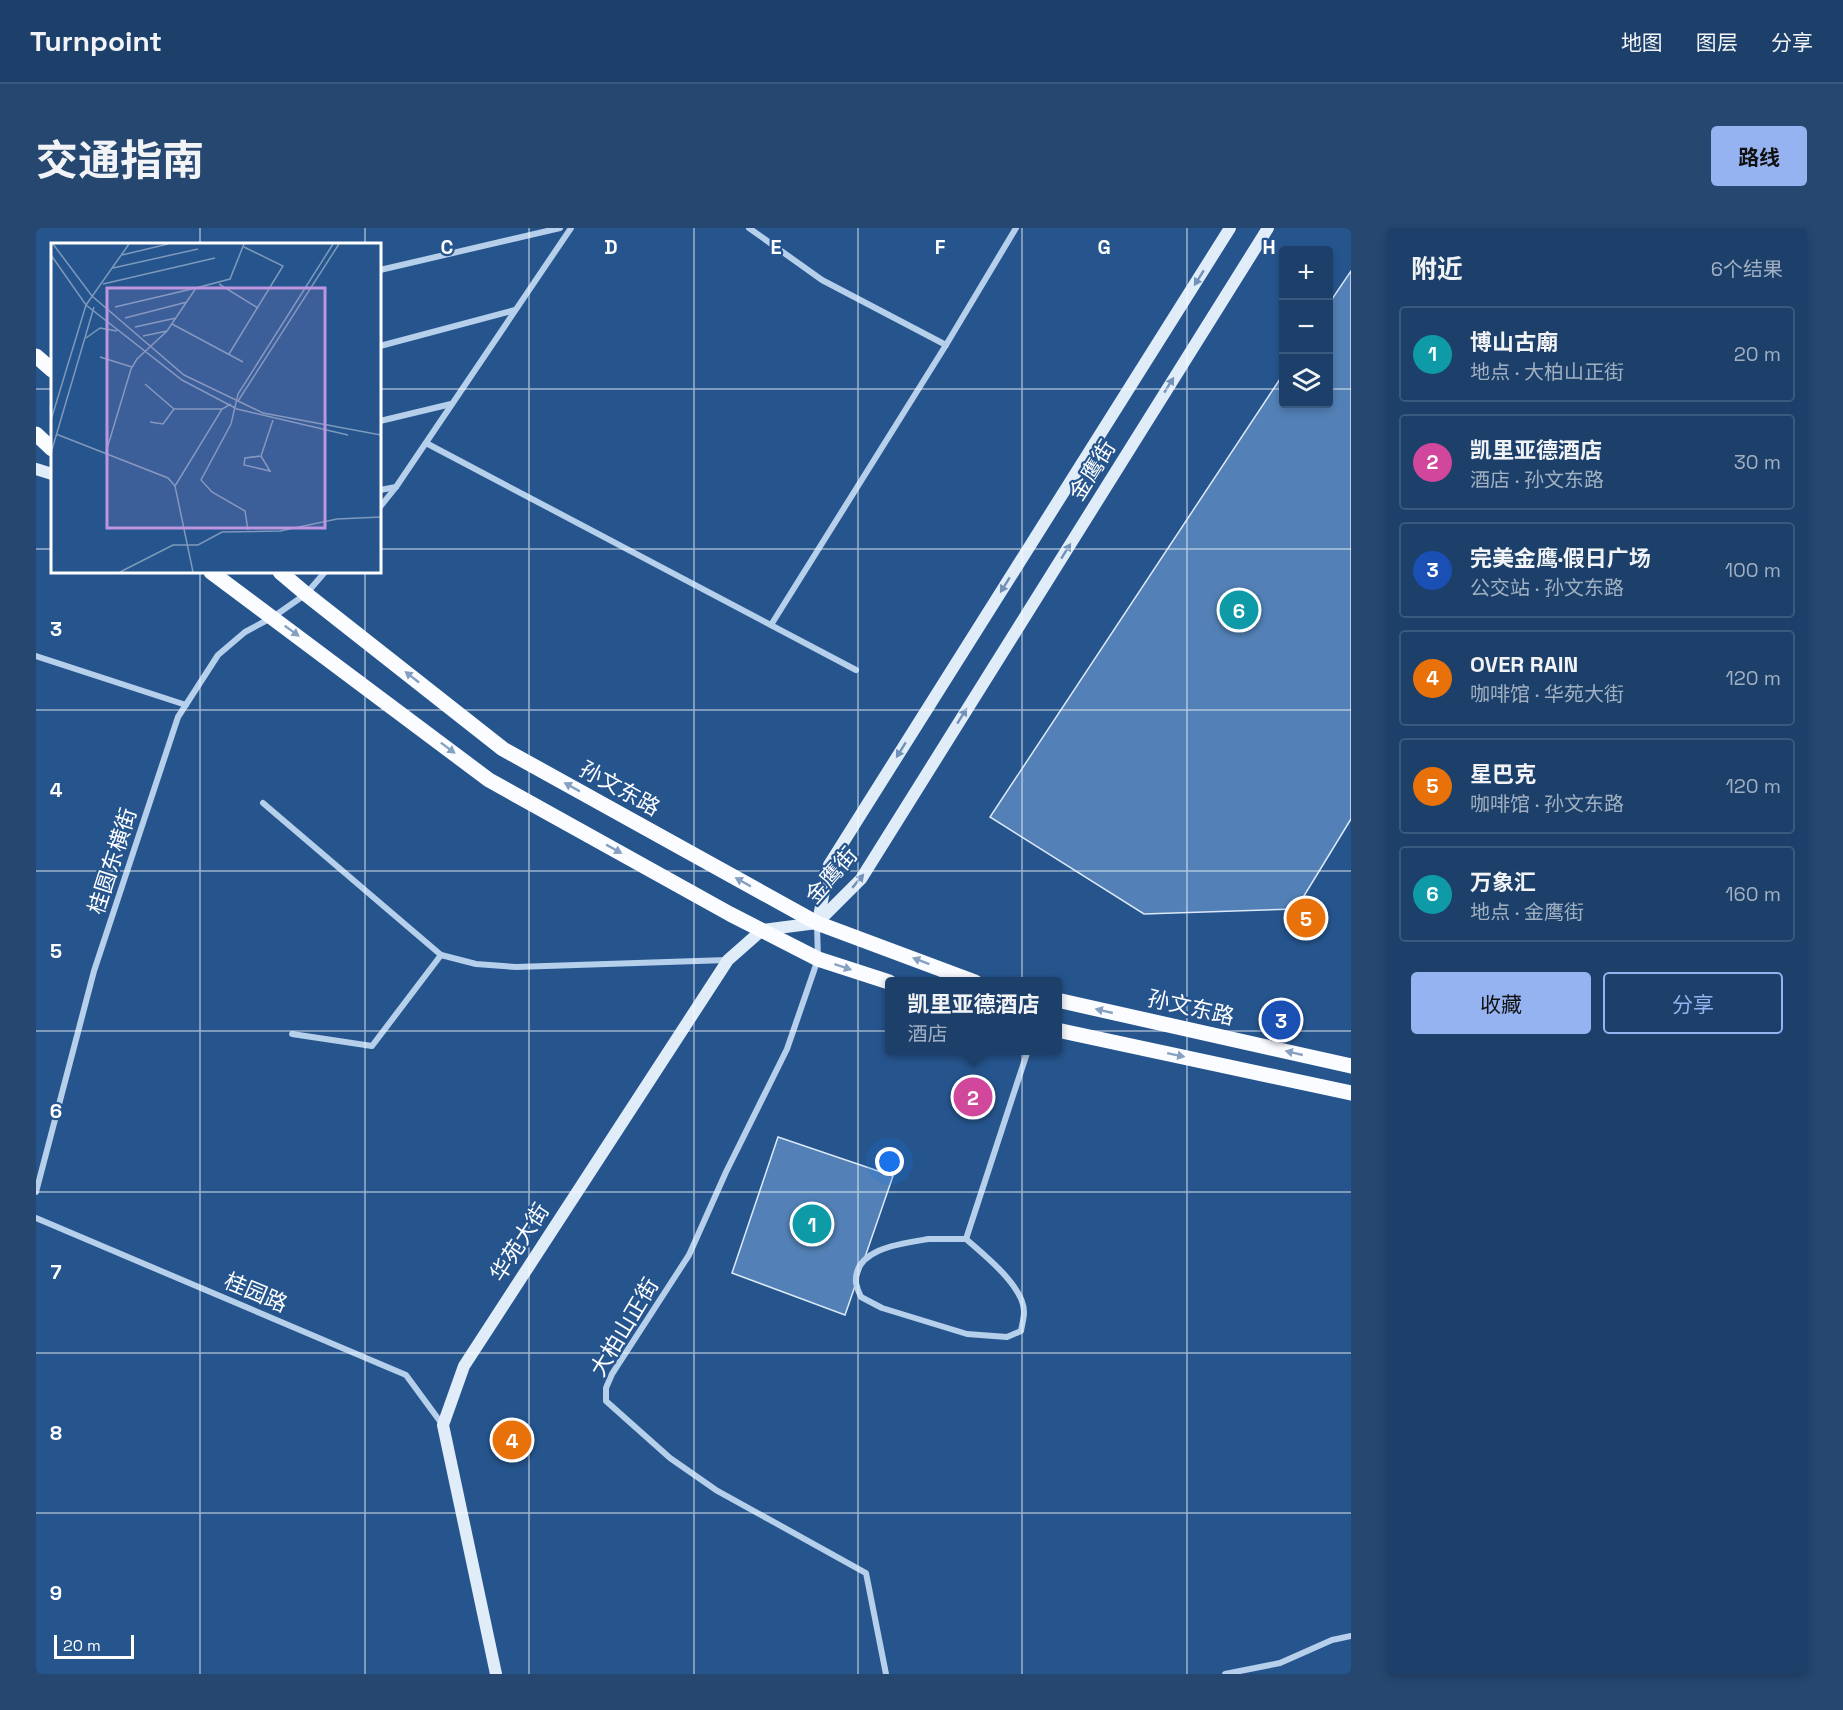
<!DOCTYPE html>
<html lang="zh">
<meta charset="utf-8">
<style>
body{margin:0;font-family:"Space Grotesk","Noto Sans SC",sans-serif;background:#254770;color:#f1f3f6}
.controls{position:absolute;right:18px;top:18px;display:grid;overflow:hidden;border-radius:6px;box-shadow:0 3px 9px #0003}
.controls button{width:54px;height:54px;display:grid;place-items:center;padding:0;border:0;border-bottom:2px solid #3a597e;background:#1c406a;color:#f1f3f6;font:30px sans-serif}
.scale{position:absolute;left:18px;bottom:15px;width:80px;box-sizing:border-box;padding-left:6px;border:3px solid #fff;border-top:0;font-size:16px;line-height:21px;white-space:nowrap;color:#fff;-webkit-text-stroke:4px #26558e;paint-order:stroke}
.you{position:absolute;left:854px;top:934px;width:21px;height:21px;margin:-15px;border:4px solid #fff;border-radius:50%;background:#1a73e8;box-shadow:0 0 0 9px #1a73e833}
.badge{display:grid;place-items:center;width:39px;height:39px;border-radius:50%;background:#95b2f1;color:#fff;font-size:20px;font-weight:700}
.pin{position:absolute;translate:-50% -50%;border:3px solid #fff;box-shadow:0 2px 6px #0006}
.popup{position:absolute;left:849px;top:749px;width:177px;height:78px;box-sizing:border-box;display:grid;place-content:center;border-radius:6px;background:#1c406a;filter:drop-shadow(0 2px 4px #0005);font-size:20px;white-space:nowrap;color:#a0afc1}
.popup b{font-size:22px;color:#f1f3f6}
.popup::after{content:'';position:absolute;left:50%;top:100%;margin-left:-12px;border:12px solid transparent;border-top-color:#1c406a}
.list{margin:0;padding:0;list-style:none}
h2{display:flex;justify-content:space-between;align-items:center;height:78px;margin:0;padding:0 24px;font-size:26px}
h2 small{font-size:20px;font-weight:400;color:#a0afc1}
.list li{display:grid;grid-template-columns:39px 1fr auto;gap:18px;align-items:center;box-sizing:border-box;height:96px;margin:0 12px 12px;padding:0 12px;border:2px solid #3a597e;border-radius:6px}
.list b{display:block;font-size:22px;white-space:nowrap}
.list p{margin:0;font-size:20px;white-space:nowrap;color:#a0afc1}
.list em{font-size:20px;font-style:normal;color:#a0afc1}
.actions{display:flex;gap:12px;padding:18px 24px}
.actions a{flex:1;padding:14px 0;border:2px solid #95b2f1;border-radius:6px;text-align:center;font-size:21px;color:#95b2f1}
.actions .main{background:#95b2f1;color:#111}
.icon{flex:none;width:33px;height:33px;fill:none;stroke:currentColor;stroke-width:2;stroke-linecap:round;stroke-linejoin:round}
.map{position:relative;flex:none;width:1315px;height:1446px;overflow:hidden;border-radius:6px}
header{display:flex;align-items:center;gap:36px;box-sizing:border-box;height:84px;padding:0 30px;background:#1c406a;border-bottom:2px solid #3a597e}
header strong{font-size:28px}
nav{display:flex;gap:33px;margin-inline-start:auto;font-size:21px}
.intro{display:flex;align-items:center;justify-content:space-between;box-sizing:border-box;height:144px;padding:0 36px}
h1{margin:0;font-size:42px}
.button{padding:15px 27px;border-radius:6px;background:#95b2f1;color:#111;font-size:21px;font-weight:700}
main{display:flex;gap:36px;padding:0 36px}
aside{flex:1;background:#1c406a;border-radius:6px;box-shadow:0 3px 9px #0003}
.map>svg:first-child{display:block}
</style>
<header>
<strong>Turnpoint</strong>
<nav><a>地图</a><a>图层</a><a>分享</a></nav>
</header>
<div class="intro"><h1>交通指南</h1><a class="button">路线</a></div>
<main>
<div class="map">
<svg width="1315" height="1446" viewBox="0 0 1315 1446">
<rect width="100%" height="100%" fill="#26558e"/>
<g fill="#5381b7" stroke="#dbe9f8" stroke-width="1.5">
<polygon points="1315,43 1315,591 1260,681 1108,686 954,589 1248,145 1248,176 1292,176 1292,77"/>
<polygon points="742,909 857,948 809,1087 696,1045"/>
</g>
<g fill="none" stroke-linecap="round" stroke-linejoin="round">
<g stroke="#b6cfeb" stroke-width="6">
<polyline points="713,0 786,52 910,117"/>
<polyline points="344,42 524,0"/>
<polyline points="344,118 479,82"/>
<polyline points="344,193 415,176"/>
<polyline points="390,215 820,442"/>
<polyline points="344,262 360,259"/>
<polyline points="344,279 360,259 535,0"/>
<polyline points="735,397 910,117 980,0"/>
<polyline points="0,428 150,477"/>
<polyline points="227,575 405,727 440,736 480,739 691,732"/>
<polyline points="781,696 782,731 751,821 690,944 653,1027 576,1146 570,1160 570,1173 634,1230 680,1262 830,1345 850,1446"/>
<polyline points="256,806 336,818 405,727"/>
<polyline points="0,964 58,743 142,489 182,427 209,404 237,389 270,366 289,344"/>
<polyline points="0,990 370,1147 406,1196"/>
<path d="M 893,1011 L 930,1011 C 948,1027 988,1058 988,1084 C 988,1090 986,1097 985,1103 L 971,1109 L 931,1106 L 846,1080 L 825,1069 C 823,1065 821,1060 820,1055 C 817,1020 868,1015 893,1011 Z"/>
<polyline points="930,1011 992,822"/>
<polyline points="1189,1446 1244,1435 1296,1412 1315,1408"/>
</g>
<g stroke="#e1ecf9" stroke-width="12">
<polyline points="0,241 16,246"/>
<polyline points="782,694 793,637 1194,0"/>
<polyline points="781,695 825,651 1232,0"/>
<polyline points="460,1446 407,1197 428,1138 692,732 726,702 781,695"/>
</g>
<g stroke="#fafcff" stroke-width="15">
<polyline points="0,128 16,142"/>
<polyline points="0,206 16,221"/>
<polyline points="175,344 453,552 694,686 782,731 853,754"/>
<polyline points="244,344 270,366 467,521 781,695 939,754"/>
<polyline points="1021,772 1315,838"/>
<polyline points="1021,802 1315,865"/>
</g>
</g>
<defs><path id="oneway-solid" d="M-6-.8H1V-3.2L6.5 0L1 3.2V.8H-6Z" transform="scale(1.5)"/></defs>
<g fill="#7191b9">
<use href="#oneway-solid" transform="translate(1163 50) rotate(122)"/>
<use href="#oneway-solid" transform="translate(1133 157) rotate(-58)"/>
<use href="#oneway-solid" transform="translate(1030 323) rotate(-58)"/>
<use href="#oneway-solid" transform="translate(969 357) rotate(122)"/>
<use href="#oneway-solid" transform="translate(926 488) rotate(-58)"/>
<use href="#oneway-solid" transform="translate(865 522) rotate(122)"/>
<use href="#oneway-solid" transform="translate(822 653) rotate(-50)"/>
</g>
<g fill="#85a0c1">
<use href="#oneway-solid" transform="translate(256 403) rotate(36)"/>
<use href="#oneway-solid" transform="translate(376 449) rotate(-142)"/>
<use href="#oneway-solid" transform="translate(412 520) rotate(37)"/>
<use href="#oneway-solid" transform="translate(536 559) rotate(-151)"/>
<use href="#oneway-solid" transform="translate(578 621) rotate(29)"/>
<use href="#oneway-solid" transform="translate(707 654) rotate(-151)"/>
<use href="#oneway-solid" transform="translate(885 733) rotate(-159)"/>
<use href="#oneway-solid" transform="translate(807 739) rotate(18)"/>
<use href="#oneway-solid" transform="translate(1068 783) rotate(-167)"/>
<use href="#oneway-solid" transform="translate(1258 825) rotate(-167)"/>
<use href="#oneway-solid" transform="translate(1140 827) rotate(12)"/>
</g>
<path fill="none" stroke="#fff" stroke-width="1.5" stroke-opacity="0.55" d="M 164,0 L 164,16M 329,0 L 329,16M 493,0 L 493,1446M 658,0 L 658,1446M 822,0 L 822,1446M 986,0 L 986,1446M 1151,0 L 1151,1446M 0,161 L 16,161M 344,161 L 1248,161M 1292,161 L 1315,161M 0,321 L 16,321M 344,321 L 1315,321M 164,344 L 164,1446M 329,344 L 329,1446M 0,482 L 1315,482M 0,643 L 1315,643M 0,803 L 1315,803M 0,964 L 1315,964M 0,1125 L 1315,1125M 0,1285 L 1315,1285"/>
<g text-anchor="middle" stroke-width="4.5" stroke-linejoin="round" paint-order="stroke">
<g font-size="22" fill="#fff" stroke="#26558e">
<text transform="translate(1056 242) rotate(-58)" y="8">金鹰街</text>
<text transform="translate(584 560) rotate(29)" y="8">孙文东路</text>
<text transform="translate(76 633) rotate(-72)" y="8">桂圆东横街</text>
<text transform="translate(795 647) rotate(-49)" y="8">金鹰街</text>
<text transform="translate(1155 779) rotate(13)" y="8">孙文东路</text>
<text transform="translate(483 1014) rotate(-57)" y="8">华苑大街</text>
<text transform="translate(220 1064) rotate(23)" y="8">桂园路</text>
<text transform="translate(588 1099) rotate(-59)" y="8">大柏山正街</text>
</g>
</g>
<g transform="translate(15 15)">
<rect width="330" height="330" fill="#26558e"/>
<path fill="none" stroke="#7d99bb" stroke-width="1.5" d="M 2,1 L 41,53 L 133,132 L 212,170 L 330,192M 0,12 L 35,62 L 131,137 L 186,166 L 297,192M 71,12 L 117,1M 62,25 L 147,6M 52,41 L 164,15M 168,41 L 207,65M 35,62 L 78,1M 64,64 L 145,45M 74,75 L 136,59M 121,81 L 192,119M 84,84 L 125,75M 92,93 L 116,88M 35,95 L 49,85 L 66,88M 178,111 L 232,23 L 193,4M 49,114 L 81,124M 94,141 L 123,166 L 171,166M 187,158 L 288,1M 0,177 L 35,62M 99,179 L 112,181 L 123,166M 5,191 L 117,235 L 124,243M 55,209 L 80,126 L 86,116 L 116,88 L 145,45 L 179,36 L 193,1M 0,210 L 43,64M 210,213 L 219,228 L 193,222 L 194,215 L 210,213 L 222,177M 197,287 L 194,268 L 161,249 L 150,237 L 180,181 L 187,151 L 282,1M 69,329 L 122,302 L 147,302 L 171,289 L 229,288 L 286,276 L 330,274M 142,329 L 124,243 L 171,166 L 180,161"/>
<path fill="#bd96df" fill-opacity="0.15" stroke="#bd96df" stroke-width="3" d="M 56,45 L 274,45 L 274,285 L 56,285 Z"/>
<rect width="330" height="330" fill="none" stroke="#fff" stroke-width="3"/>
</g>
<g font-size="20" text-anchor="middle" font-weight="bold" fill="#fff" stroke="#26558e" stroke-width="4.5" stroke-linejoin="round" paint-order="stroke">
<text x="411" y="26">C</text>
<text x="575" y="26">D</text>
<text x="740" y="26">E</text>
<text x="904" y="26">F</text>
<text x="1068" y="26">G</text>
<text x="1233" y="26">H</text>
<text x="20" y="408">3</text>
<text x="20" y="569">4</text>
<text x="20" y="730">5</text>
<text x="20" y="890">6</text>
<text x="20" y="1051">7</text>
<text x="20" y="1212">8</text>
<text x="20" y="1372">9</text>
</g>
</svg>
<div class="controls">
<button>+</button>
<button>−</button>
<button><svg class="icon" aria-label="layers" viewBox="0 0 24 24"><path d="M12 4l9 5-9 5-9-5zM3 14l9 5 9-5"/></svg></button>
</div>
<div class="scale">20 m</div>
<div class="you"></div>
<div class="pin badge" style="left:776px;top:996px;background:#0f9aa8">1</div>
<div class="pin badge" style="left:937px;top:869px;background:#d1479c">2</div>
<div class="popup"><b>凯里亚德酒店</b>酒店</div>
<div class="pin badge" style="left:1245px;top:792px;background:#1a4fb4">3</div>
<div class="pin badge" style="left:476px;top:1212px;background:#e8710a">4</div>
<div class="pin badge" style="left:1270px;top:690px;background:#e8710a">5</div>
<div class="pin badge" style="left:1203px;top:382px;background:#0f9aa8">6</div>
</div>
<aside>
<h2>附近<small>6个结果</small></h2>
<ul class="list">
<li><span class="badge" style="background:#0f9aa8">1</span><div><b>博山古廟</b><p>地点 · 大柏山正街</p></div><em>20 m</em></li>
<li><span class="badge" style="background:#d1479c">2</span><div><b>凯里亚德酒店</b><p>酒店 · 孙文东路</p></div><em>30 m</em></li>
<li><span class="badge" style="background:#1a4fb4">3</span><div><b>完美金鹰·假日广场</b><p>公交站 · 孙文东路</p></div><em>100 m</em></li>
<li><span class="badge" style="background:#e8710a">4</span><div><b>OVER RAIN</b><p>咖啡馆 · 华苑大街</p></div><em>120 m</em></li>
<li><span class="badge" style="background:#e8710a">5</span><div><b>星巴克</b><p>咖啡馆 · 孙文东路</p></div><em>120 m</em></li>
<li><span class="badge" style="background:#0f9aa8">6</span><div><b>万象汇</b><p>地点 · 金鹰街</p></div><em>160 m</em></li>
</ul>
<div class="actions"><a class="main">收藏</a><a>分享</a></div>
</aside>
</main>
